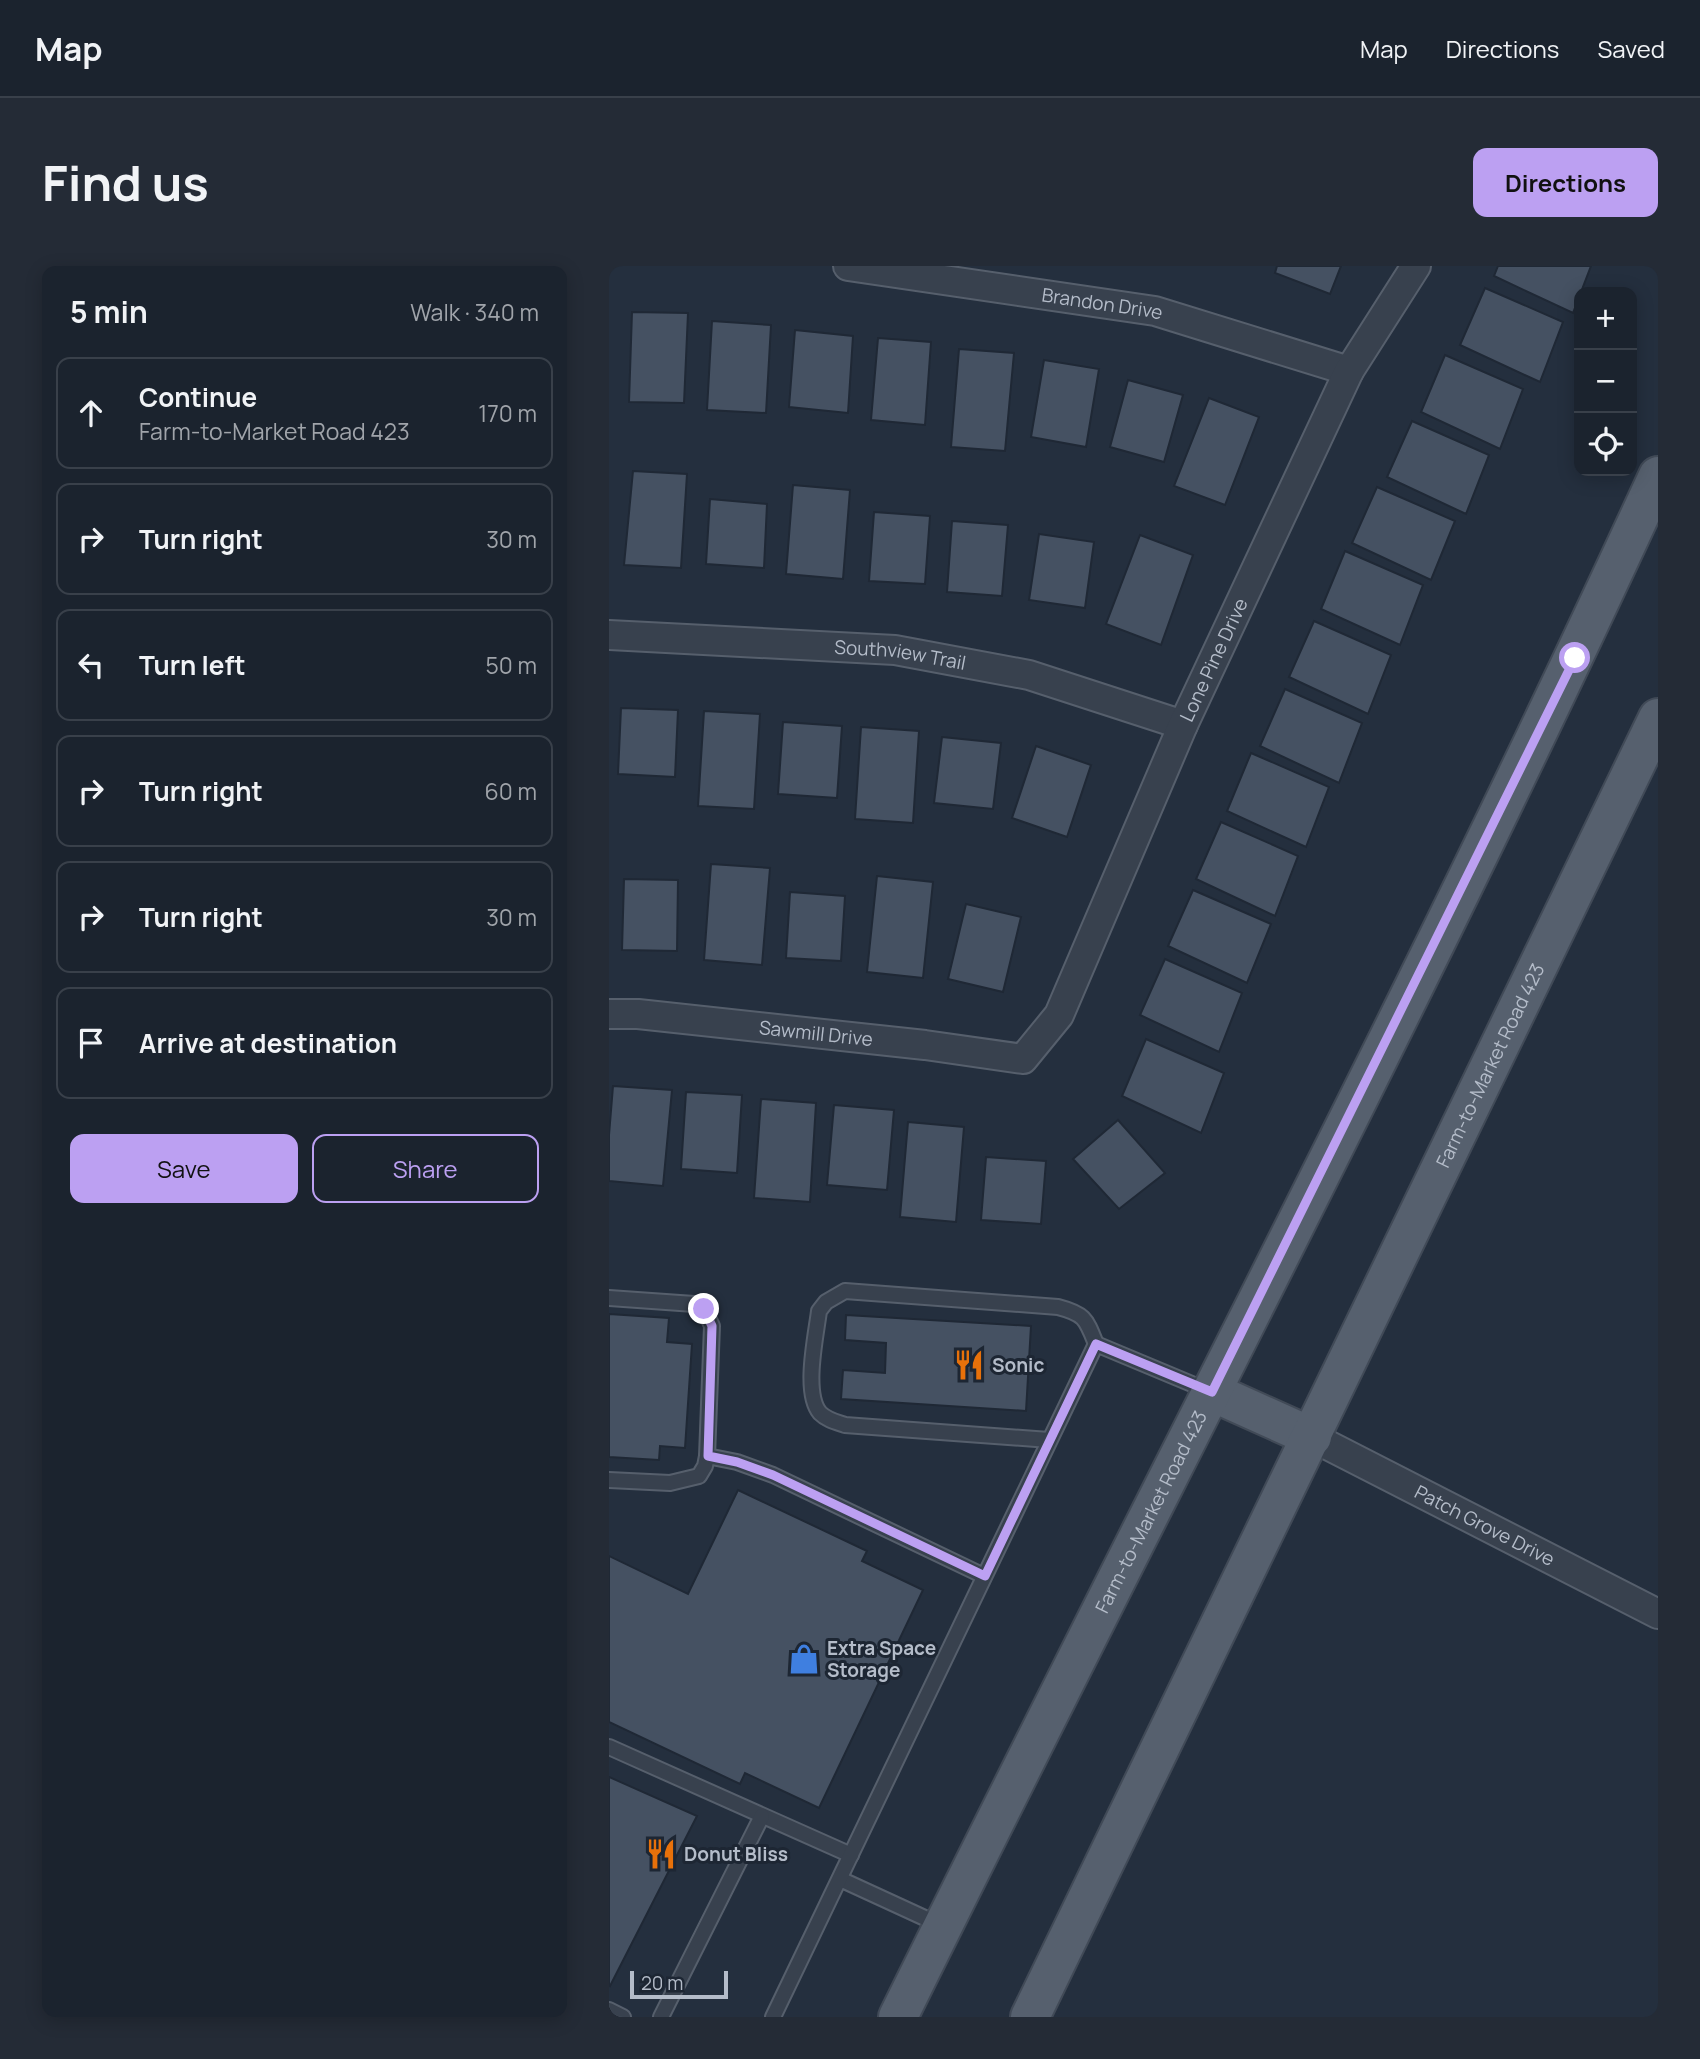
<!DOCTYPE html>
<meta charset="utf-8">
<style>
body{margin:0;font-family:Manrope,sans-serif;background:#242b36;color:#f1f3f6}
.controls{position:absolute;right:21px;top:21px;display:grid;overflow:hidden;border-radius:14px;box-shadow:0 4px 18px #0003}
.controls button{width:63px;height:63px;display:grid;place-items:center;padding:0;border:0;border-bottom:2px solid #39404a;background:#1b232e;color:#f1f3f6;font:35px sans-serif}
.scale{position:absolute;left:21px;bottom:18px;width:98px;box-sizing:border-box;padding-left:7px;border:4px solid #b4bcc9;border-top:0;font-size:19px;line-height:24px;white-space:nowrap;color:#b4bcc9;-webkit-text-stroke:5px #1d2633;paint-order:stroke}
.stop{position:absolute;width:21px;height:21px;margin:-16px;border:5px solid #bca0f2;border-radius:50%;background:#fff}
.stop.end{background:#bca0f2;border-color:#fff;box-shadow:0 2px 7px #0008}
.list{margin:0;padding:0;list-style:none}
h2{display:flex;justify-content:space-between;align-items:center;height:91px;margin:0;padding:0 28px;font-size:30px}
h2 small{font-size:23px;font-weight:400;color:#a0a4aa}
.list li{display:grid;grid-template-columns:46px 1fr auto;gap:21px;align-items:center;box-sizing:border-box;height:112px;margin:0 14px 14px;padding:0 14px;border:2px solid #39404a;border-radius:14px}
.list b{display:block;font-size:26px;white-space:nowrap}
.list p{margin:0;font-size:23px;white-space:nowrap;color:#a0a4aa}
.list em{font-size:23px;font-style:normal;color:#a0a4aa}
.actions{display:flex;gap:14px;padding:21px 28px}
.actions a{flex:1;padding:16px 0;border:2px solid #bca0f2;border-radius:14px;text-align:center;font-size:24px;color:#bca0f2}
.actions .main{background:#bca0f2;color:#111}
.icon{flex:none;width:38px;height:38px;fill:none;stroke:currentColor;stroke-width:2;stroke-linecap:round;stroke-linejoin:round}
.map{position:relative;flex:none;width:1049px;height:1751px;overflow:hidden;border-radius:14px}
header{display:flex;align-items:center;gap:42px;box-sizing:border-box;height:98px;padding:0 35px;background:#1b232e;border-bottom:2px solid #39404a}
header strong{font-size:33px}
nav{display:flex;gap:38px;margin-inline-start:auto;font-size:24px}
.intro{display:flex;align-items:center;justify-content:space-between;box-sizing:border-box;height:168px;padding:0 42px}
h1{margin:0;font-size:49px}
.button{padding:18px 32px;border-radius:14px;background:#bca0f2;color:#111;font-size:24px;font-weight:700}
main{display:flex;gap:42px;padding:0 42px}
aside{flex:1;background:#1b232e;border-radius:14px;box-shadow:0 4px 18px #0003}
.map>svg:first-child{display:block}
</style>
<header>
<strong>Map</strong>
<nav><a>Map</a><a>Directions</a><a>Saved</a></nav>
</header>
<div class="intro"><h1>Find us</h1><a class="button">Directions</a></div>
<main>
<aside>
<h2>5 min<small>Walk · 340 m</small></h2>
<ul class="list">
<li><svg class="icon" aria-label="ahead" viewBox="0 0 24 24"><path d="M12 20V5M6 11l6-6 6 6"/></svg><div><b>Continue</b><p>Farm-to-Market Road 423</p></div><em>170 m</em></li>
<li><svg class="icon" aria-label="right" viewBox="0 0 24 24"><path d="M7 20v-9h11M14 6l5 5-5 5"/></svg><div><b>Turn right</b></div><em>30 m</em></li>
<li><svg class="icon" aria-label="left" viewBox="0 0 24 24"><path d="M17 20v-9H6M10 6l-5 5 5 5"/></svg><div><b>Turn left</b></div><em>50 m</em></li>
<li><svg class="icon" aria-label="right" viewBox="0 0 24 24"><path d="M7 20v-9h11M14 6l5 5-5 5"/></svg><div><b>Turn right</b></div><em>60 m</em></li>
<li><svg class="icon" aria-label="right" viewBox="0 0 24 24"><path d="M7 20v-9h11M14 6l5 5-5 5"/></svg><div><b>Turn right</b></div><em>30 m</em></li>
<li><svg class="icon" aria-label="arrive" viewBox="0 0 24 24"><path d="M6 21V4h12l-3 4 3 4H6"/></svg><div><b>Arrive at destination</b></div></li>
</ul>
<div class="actions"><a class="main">Save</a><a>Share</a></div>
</aside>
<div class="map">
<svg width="1049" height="1751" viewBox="0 0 1049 1751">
<rect width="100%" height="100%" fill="#242f3e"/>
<g fill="#455162" stroke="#1f2835" stroke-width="2">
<polygon points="668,0 732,0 721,28 666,7"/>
<polygon points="889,0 982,0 964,47 885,10"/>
<polygon points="876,22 954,56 931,116 851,79"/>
<polygon points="23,46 79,47 75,137 20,136"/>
<polygon points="103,55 162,59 157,147 98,144"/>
<polygon points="186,64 244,70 239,147 180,141"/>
<polygon points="269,72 322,76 316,159 262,154"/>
<polygon points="350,83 405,87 396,185 342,181"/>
<polygon points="836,89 914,123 891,183 812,146"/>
<polygon points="435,94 490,103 477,181 422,171"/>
<polygon points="519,114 574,129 555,196 501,181"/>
<polygon points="600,132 650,151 616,239 565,220"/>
<polygon points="803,155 880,189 857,248 778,211"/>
<polygon points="24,205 78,208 72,302 15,299"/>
<polygon points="184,219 241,224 234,313 177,308"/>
<polygon points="768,221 846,255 822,314 743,277"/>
<polygon points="101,233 158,238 155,302 97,298"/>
<polygon points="265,246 321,250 316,318 260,315"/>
<polygon points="343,255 399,259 393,330 338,326"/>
<polygon points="430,268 485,276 476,342 420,334"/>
<polygon points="531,269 584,289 552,379 497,358"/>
<polygon points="736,285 814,319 791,379 712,343"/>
<polygon points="705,355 782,389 759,448 680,411"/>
<polygon points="676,423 753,457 730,517 651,480"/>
<polygon points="12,442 69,444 66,511 9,508"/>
<polygon points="95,445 151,448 145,543 89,540"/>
<polygon points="174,456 233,460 228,532 169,528"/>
<polygon points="252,461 310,465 304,557 246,553"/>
<polygon points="333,471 392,477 384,543 325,537"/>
<polygon points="427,480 482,499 458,571 403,552"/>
<polygon points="642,487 720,521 697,581 618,545"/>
<polygon points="612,556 689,590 666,650 587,613"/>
<polygon points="102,598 161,602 153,699 95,694"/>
<polygon points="268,610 324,616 314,712 258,706"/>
<polygon points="15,613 69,614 68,685 13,684"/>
<polygon points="584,624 662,658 638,717 559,680"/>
<polygon points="181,626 236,630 232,695 177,692"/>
<polygon points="357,638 412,651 394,726 339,713"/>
<polygon points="556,693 633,727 610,786 531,749"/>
<polygon points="537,773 615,807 592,867 513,830"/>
<polygon points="4,820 63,824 54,920 0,915 0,869"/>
<polygon points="77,826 133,829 128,907 72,903"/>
<polygon points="152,833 207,837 201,936 145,932"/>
<polygon points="225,839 285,844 278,924 218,919"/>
<polygon points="509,854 556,907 510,943 464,893"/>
<polygon points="299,856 355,861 347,956 291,951"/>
<polygon points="377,891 437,895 432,958 372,954"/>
<polygon points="0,1048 60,1052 58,1076 83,1078 76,1182 51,1180 50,1194 0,1191"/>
<polygon points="237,1049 422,1060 417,1145 232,1133 234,1104 276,1107 277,1077 236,1074"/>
<polygon points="129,1224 258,1285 253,1295 314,1324 210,1542 136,1507 131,1518 0,1456 0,1290 79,1328"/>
<polygon points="0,1511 88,1550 1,1720 0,1719"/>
</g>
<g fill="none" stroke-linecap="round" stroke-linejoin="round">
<g stroke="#565f6c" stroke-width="18">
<g id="lane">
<polyline points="0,1032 85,1038 95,1043 103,1060 98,1190 96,1200 90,1210 61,1217 0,1214"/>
<path d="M 440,1174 L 236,1159 C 227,1156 218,1154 211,1147 C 194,1127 207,1070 210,1045 L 217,1036 L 236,1025 L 449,1041 C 476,1048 477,1053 487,1078"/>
<polyline points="98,1190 128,1196 164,1209 375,1310"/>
<polyline points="0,1481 242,1589"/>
<polyline points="231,1613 331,1659"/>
<polyline points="0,1744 14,1751"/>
<polyline points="52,1751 153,1550"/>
<polyline points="164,1751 487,1078 602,1126"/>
</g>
</g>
<g stroke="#565f6c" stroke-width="32">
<g id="street">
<path id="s1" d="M 239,0 L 546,45 L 740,105"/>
<path id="s2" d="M 0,369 L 286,384 L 420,409 L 574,459"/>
<path id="s3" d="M 0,748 L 29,748 L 316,779 L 414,793 L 450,749 L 574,459 L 740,105 L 807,0"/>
<path id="s4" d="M 703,1171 L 1049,1348"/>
</g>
</g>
<g stroke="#414a57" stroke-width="42">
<g id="primary">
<polyline points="603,1126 703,1171"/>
<path id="s5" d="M 289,1751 C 542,1237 810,731 1049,210"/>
<path id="s6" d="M 421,1751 L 1049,452"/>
</g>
</g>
<use href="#lane" stroke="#38414e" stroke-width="14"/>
<use href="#street" stroke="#38414e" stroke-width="28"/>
<use href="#primary" stroke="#56606e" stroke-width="38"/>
</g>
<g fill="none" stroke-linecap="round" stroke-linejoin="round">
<polyline stroke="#bca0f2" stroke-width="9" points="95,1043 103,1060 99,1190 128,1196 164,1209 376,1310 487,1078 603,1126 966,392"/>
</g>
<defs>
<g id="restaurant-bare" transform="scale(2.415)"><path d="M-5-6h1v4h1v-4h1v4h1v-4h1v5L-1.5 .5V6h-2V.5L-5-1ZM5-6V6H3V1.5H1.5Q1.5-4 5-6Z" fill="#e8710a" stroke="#1d2633" stroke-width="2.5" paint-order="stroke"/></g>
<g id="shop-bare" transform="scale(2.415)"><path d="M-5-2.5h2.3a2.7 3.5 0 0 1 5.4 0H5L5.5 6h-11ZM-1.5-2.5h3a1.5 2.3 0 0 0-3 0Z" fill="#3f7fe0" stroke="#1d2633" stroke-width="2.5" paint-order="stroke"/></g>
</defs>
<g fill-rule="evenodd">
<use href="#restaurant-bare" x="360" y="1099"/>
<use href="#shop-bare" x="195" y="1393"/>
<use href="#restaurant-bare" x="52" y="1588"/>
</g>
<g text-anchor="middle" stroke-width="6" stroke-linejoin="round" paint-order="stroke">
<g font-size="19" fill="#b4bcc9" stroke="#1d2633">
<text dy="7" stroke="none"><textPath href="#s1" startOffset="257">Brandon Drive</textPath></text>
<text dy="7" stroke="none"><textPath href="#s2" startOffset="292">Southview Trail</textPath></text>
<text dy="7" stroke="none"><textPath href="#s3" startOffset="861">Lone Pine Drive</textPath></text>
<text dy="7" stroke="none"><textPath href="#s3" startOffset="208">Sawmill Drive</textPath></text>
<text dy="7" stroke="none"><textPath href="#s6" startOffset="1057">Farm-to-Market Road 423</textPath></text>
<text dy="7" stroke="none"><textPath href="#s5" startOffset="565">Farm-to-Market Road 423</textPath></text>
<text dy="7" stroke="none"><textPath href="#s4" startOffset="194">Patch Grove Drive</textPath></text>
</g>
<g font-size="19" font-weight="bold" fill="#b4bcc9" stroke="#1d2633" text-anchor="start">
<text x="383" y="1106">Sonic</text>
<text x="218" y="1389">Extra Space<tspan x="218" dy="22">Storage</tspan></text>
<text x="75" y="1595">Donut Bliss</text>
</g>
</g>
</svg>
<div class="controls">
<button>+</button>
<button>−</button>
<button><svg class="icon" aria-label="locate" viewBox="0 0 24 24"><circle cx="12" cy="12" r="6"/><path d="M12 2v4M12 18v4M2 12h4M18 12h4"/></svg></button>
</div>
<div class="scale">20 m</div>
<div class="stop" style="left:966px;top:392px"></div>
<div class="stop end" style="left:95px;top:1043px"></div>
</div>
</main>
